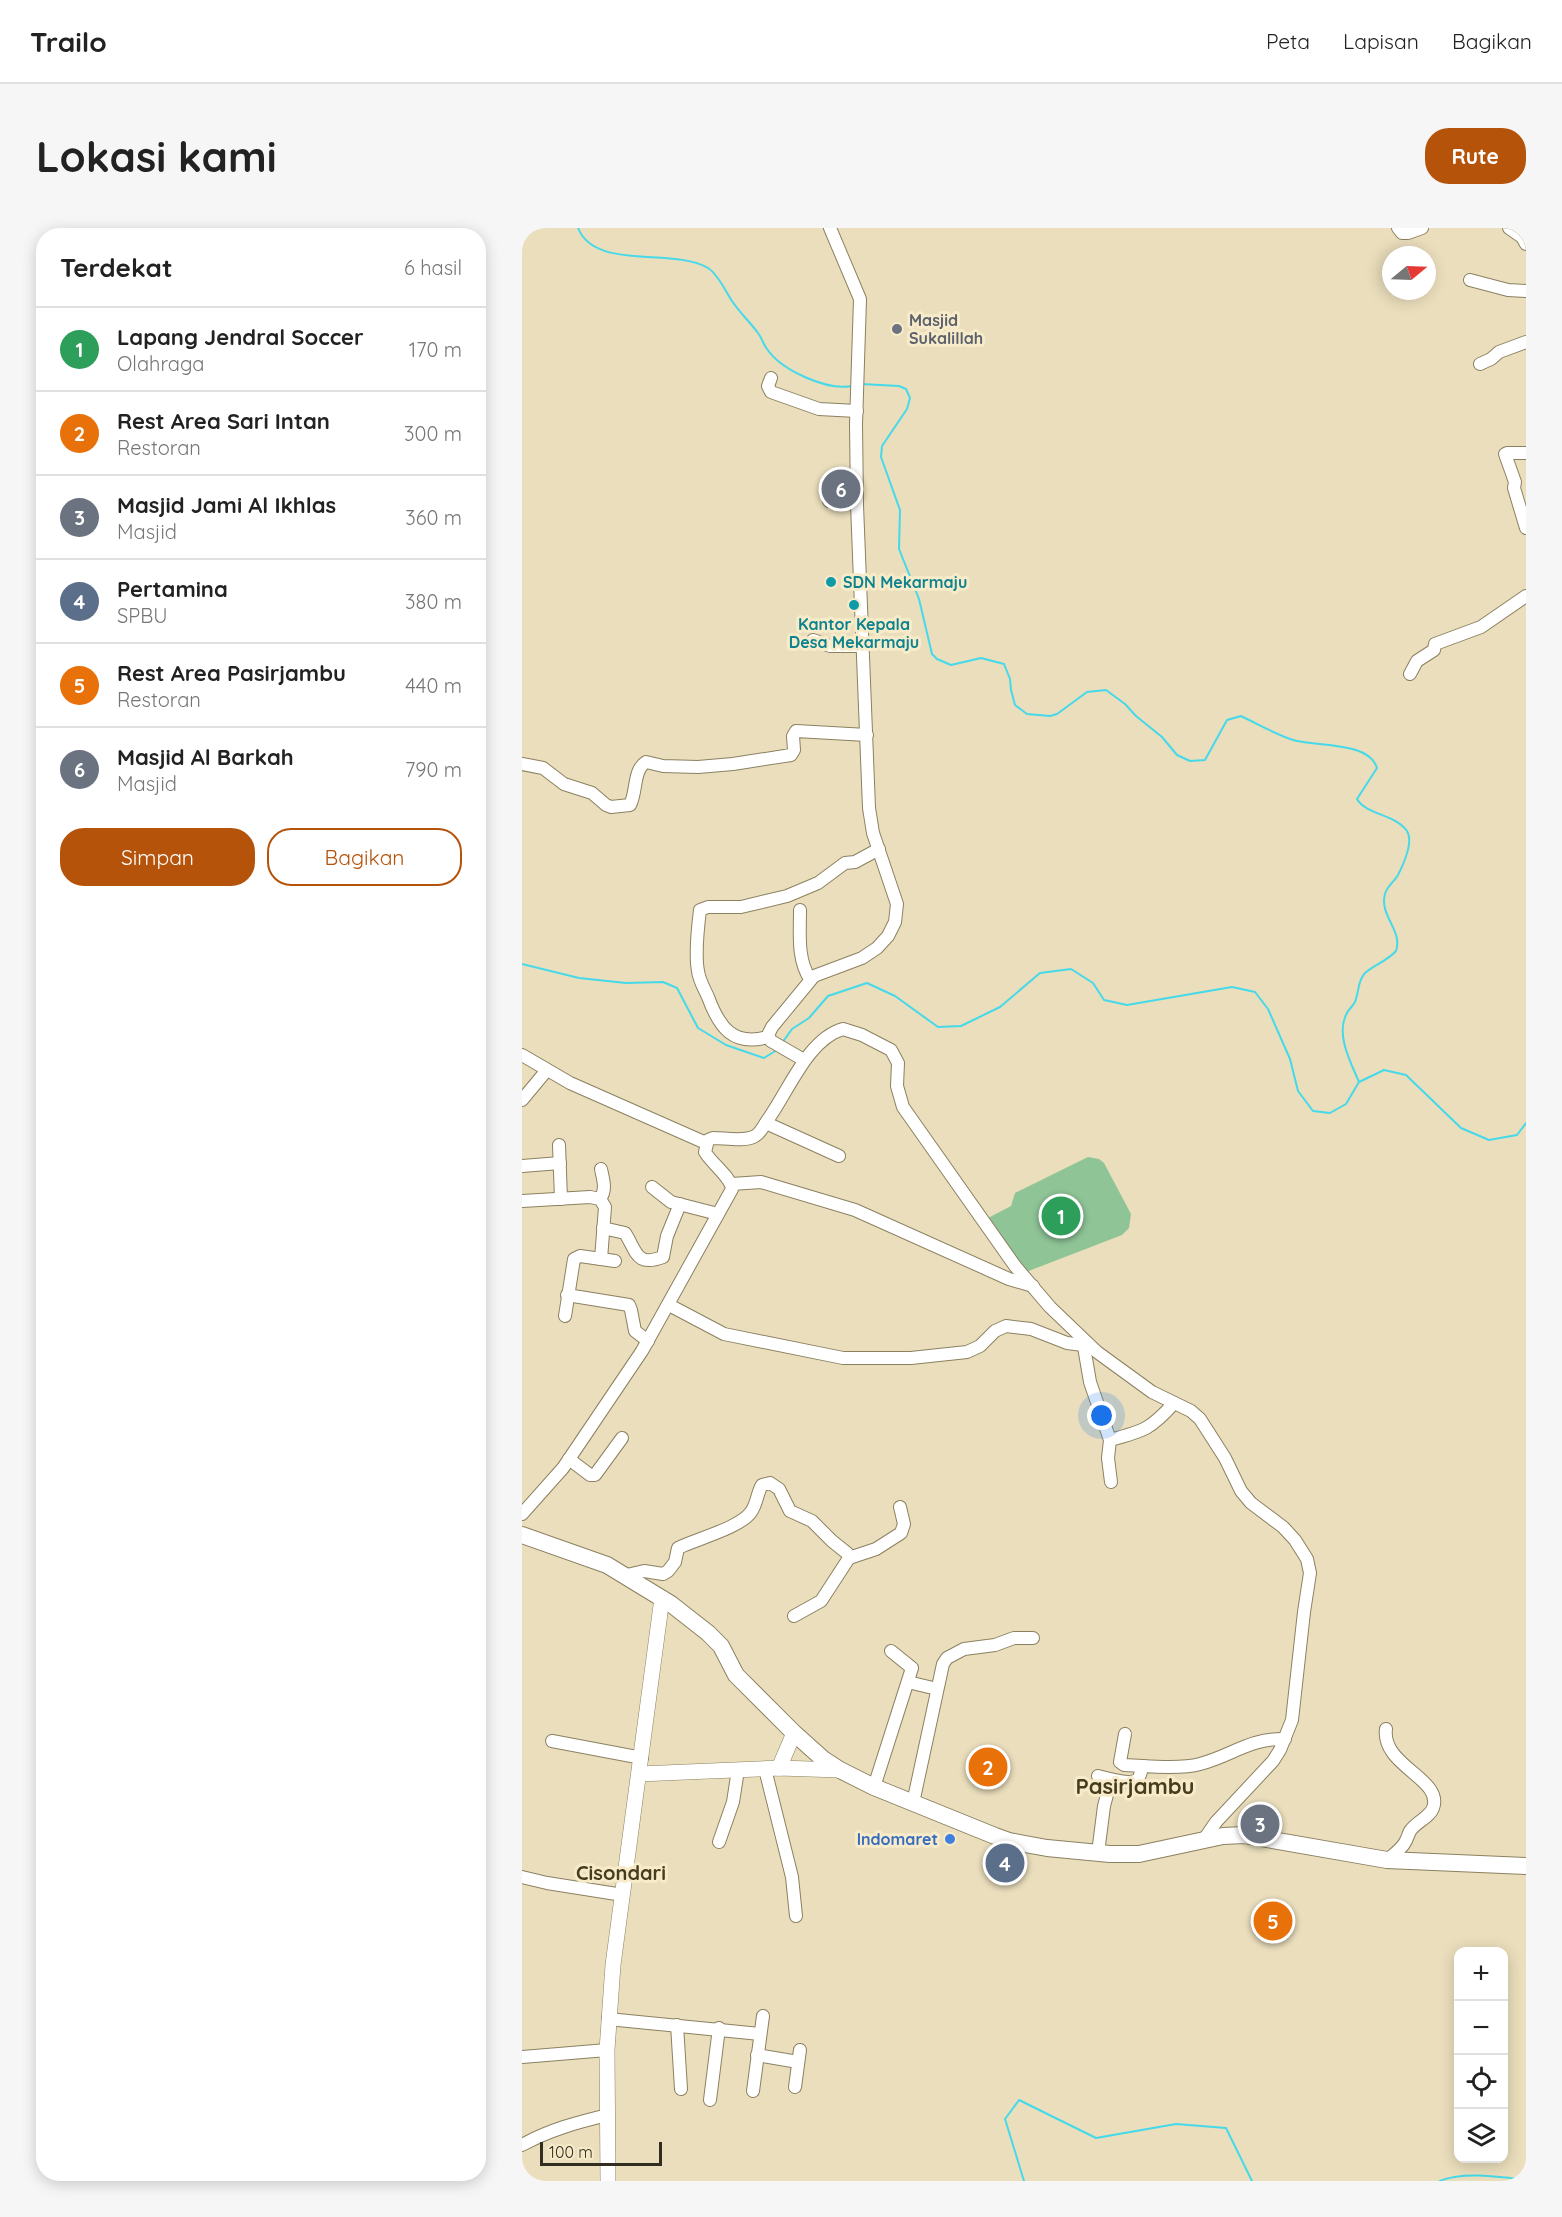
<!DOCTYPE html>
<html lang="id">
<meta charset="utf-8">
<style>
body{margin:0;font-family:Quicksand,sans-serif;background:#f6f6f6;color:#222}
.controls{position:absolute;right:18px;bottom:18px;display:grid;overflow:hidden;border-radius:12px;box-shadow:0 3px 15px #0003}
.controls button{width:54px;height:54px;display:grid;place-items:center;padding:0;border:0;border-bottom:2px solid #e0e0e0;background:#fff;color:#222;font:30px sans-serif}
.compass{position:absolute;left:860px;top:18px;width:54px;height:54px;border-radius:50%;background:#fff;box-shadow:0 3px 15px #0003;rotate:71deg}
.scale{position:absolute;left:18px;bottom:15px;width:122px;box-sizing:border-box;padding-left:6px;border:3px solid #312d20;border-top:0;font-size:16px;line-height:21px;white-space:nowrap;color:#312d20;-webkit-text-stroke:4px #f7ebc9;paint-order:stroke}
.you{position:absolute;left:580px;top:1188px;width:21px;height:21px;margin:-15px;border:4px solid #fff;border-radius:50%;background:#1a73e8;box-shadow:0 0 0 9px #1a73e833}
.badge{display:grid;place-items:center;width:39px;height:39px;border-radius:50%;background:#b45309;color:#fff;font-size:20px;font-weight:700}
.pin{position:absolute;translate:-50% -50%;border:3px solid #fff;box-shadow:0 2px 6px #0006}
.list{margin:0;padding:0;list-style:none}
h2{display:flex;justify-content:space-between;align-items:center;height:78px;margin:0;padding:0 24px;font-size:26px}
h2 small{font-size:20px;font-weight:400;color:#767676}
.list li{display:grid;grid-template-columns:39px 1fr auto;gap:18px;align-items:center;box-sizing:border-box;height:84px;padding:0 24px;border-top:2px solid #e0e0e0}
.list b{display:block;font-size:22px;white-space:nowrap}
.list p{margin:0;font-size:20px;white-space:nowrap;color:#767676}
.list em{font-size:20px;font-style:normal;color:#767676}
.actions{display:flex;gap:12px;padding:18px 24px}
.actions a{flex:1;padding:14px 0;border:2px solid #b45309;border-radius:24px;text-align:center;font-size:21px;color:#b45309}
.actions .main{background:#b45309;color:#fff}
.icon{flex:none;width:33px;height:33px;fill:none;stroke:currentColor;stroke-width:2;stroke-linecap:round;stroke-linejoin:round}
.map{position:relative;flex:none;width:1004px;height:1953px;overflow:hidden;border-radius:24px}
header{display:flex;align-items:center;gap:36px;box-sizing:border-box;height:84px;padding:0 30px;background:#fff;border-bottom:2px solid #e0e0e0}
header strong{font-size:28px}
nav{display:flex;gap:33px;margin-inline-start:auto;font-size:21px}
.intro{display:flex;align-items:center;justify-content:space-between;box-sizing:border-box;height:144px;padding:0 36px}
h1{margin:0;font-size:42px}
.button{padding:15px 27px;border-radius:24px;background:#b45309;color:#fff;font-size:21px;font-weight:700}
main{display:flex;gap:36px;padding:0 36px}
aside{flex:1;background:#fff;border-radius:24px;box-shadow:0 3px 15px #0003}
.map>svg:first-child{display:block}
</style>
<header>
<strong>Trailo</strong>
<nav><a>Peta</a><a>Lapisan</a><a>Bagikan</a></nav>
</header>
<div class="intro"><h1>Lokasi kami</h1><a class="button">Rute</a></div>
<main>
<aside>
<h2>Terdekat<small>6 hasil</small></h2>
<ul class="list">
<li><span class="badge" style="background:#2e9e5b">1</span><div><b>Lapang Jendral Soccer</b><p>Olahraga</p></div><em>170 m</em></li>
<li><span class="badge" style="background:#e8710a">2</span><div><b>Rest Area Sari Intan</b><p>Restoran</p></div><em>300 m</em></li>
<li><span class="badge" style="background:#6b7280">3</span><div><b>Masjid Jami Al Ikhlas</b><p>Masjid</p></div><em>360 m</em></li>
<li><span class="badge" style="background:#5c6f8a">4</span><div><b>Pertamina</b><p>SPBU</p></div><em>380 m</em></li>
<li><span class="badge" style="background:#e8710a">5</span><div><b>Rest Area Pasirjambu</b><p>Restoran</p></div><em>440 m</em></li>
<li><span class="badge" style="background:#6b7280">6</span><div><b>Masjid Al Barkah</b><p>Masjid</p></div><em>790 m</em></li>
</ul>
<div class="actions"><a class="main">Simpan</a><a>Bagikan</a></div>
</aside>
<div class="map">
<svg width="1004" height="1953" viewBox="0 0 1004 1953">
<rect width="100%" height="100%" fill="#eadebc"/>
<polygon fill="#8fc497" points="566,929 577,931 582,935 609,986 607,1000 600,1007 504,1044 466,990 489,978 493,965"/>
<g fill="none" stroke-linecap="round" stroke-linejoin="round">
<g stroke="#45d9ea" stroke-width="2">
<path d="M 56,0 C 73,43 151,19 186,40 C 196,46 204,64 210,73 C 218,85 228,94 236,105 C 240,110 241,116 245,121 C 259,142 305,163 330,158"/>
<path d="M 339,156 L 377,158 L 384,161 L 388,170 L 385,181 L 360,218 L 359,229 L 378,282 L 377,321 L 397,371 L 410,426 L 415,431 L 429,437 L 459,430 L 482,436 L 488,451 L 489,462 L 493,477 L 505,486 L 528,488 L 535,486 L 565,464 L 584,462 L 603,476 L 614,488 L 640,509 L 655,527 L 668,533 L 683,532 L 705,492 L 719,488 C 736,496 753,506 771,512 C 794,519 847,513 855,540 L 835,571 C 844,587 873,586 885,603 C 892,614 881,637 876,647 C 872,654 865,658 863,666 C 857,688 881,702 874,723 C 864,734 853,736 843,745 C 836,752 837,762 834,771 C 833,777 826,781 824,787 C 814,808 829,835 837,854"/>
<polyline points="0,736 57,750 104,755 141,754 155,760 176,800 204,817 242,830 255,822"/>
<polyline points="260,815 270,801 287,790 306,768 345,755 373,768 416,799 439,798 478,779 518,745 549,741 571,755 582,772 605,777 710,759 733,764 746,781 768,831 776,863 791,883 808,885 824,876 837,854 862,842 884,847 939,900 967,912 995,907 1004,895"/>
<polyline points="502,1953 483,1891 497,1872 574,1910 654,1896 704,1900 730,1953"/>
<path d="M 918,1953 C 940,1943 980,1949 1004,1952"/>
</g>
<g stroke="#8b8060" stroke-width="14">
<g id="minor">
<polyline points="876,0 880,5 886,5 900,0"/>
<polyline points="987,0 1000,9 1004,16"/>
<polyline points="948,52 986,62 1004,63"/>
<polyline points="958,136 969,131 977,124 1004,114"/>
<polyline points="249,150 246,158 249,164 297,181 335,183"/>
<polyline points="1004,225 985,225 983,226 993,254 992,260 1004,300"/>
<polyline points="307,273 334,272"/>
<polyline points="291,412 308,418 339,418"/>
<polyline points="888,446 895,433 912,422 913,416 959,399 1004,368"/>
<path d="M 0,536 L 21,540 L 42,556 L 70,565 L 84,577 L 89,579 L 108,577 C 115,564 111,542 124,534 L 141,538 L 176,539 L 211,536 L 269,527 L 272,522 L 271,508 L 274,503 L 345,507"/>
<path d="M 278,682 C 278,706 275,731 288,751"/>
<path d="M 246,809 C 211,819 197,799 186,769 C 182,760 177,752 176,743 C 173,727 176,698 178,682 L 186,679 L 219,679 L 265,668 L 296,655 L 323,635 L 333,634 L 357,621"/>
<polyline points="0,827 48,855 184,915"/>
<polyline points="282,832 249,813 246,807 250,799 292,748 340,730 355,720 366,708 373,694 375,676 351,605 347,580 335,277 334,196 338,71 308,0"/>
<polyline points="0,872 25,842"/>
<polyline points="244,895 317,928"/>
<polyline points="37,917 39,971"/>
<polyline points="0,938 38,935"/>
<polyline points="210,956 239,954 333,982 487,1051 511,1058"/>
<polyline points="130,959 149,974 196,986"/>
<path d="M 78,971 C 85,962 81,951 79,941"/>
<polyline points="0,973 68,969 78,971 83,979 79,1031"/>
<path d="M 81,1000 L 103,1005 C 115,1024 114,1039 141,1029 L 145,1008 L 158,976"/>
<polyline points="45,1067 107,1077 109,1082 113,1103 126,1113"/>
<polyline points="147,1077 202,1106 321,1130 389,1130 445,1124 458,1118 473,1103 484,1098 509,1101 545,1115 561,1117"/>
<polyline points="43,1088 52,1031 58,1028 93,1033"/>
<polyline points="561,1113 568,1154 588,1212 586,1230 589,1254"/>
<path d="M 588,1212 C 622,1203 629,1201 652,1175"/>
<polyline points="47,1231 68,1247 73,1247 100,1210"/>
<path d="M 0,1286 L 41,1240 L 120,1123 L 210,961 C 209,949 189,935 183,924 L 186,912 L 191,910 C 203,910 223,914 233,908 C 239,905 243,895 247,890 C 267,862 286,811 321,801 L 340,807 L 369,822 L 376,835 L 375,858 L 381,879 L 493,1038 L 528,1079 L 575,1124 L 630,1164 L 669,1183 L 678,1191 L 703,1230 L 719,1263 L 729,1275 L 761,1299 L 773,1312 L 785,1331 L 788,1345 L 782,1384 L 770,1492 L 758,1522 L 751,1533 L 694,1594 L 681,1613"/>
<polyline points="327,1330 354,1321 379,1305 382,1296 378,1279"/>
<path d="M 105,1347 L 122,1343 L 141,1346 L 146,1343 L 153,1334 L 156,1320 C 174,1311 218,1300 229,1284 C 235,1276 235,1265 240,1257 L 248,1255 L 257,1261 L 268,1283 L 290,1293 L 310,1313 L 325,1325 L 327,1330 L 299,1373 L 272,1388"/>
<polyline points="386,1454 415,1461"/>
<path d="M 864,1501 C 859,1538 922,1551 911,1580 C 908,1589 894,1594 888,1603 C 886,1607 885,1612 882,1616 C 878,1622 871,1627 865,1632"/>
<polyline points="603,1506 598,1534 602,1537 621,1538"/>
<polyline points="30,1513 120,1530"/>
<polyline points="243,1541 270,1649 274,1688"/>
<path d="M 576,1548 C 584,1550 608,1557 615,1552 C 618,1550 619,1542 621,1538 C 636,1539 664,1540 678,1536 C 709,1528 728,1510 763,1511"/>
<polyline points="352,1559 390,1440 369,1423"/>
<polyline points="391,1575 421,1436 425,1430 442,1421 473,1417 492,1410 511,1410"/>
<polyline points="197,1614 211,1574 216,1542"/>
<polyline points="576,1625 582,1578 589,1552"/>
<polyline points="0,1649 25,1655 101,1667"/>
<polyline points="86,1791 238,1806"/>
<polyline points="155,1797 159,1861"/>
<polyline points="235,1827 276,1834"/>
<polyline points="0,1829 85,1822"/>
<polyline points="273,1859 278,1822"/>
<polyline points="231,1863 241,1788"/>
<polyline points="188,1872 197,1800"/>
<path d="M 0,1917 C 27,1902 56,1894 86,1887"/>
</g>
</g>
<g stroke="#8b8060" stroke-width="16">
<g id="major">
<polyline points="257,1540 272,1505"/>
<polyline points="117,1546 257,1540 318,1542"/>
<polyline points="86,1953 85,1822 91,1737 140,1370"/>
</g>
</g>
<g stroke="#8b8060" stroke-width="18">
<polyline id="highway" points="0,1307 85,1337 149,1376 186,1405 199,1418 214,1447 272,1505 301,1531 318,1542 352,1559 473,1608 487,1613 525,1620 588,1626 617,1626 701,1608 722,1607 865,1632 1004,1638"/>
</g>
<use href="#minor" stroke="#fff" stroke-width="12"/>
<use href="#major" stroke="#fff" stroke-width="15"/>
<use href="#highway" stroke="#fff" stroke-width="16"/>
</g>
<circle fill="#6b7280" stroke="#f7ebc9" stroke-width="2" cx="375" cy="101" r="6"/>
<g fill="#0f9aa8" stroke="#f7ebc9" stroke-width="2">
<circle cx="309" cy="354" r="6"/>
<circle cx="332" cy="377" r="6"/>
</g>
<circle fill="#3f7fe0" stroke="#f7ebc9" stroke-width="2" cx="428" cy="1611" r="6"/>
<g text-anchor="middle" stroke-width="6" stroke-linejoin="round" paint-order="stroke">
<g font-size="16" font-weight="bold" fill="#5b616d" stroke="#f7ebc9" text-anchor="start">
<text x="387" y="98">Masjid<tspan x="387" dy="18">Sukalillah</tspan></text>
</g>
<g font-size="16" font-weight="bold" fill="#0d838f" stroke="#f7ebc9" text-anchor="start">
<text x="321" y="360">SDN Mekarmaju</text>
<text x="332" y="402" text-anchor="middle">Kantor Kepala<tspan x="332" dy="18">Desa Mekarmaju</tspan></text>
</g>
<g font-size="16" font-weight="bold" fill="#366cbe" stroke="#f7ebc9" text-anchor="end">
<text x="416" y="1617">Indomaret</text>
</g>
<g font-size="20" font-weight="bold" fill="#463c1e" stroke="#f7ebc9">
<text x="99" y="1652">Cisondari</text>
</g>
<g font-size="22" font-weight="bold" fill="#463c1e" stroke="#f7ebc9">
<text x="613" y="1566">Pasirjambu</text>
</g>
</g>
</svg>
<div class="controls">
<button>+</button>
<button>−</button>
<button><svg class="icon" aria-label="locate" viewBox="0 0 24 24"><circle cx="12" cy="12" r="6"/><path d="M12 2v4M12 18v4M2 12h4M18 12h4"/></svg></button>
<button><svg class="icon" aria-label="layers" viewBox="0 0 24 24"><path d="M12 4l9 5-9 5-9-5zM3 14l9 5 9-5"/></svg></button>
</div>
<svg class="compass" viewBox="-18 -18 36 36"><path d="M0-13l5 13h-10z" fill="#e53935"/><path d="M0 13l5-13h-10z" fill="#767676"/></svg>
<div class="scale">100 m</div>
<div class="you"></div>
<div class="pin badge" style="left:539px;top:988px;background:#2e9e5b">1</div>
<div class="pin badge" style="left:466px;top:1539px;background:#e8710a">2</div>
<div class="pin badge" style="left:738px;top:1596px;background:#6b7280">3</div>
<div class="pin badge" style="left:483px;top:1635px;background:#5c6f8a">4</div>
<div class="pin badge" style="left:751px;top:1693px;background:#e8710a">5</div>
<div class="pin badge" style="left:319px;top:261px;background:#6b7280">6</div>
</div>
</main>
